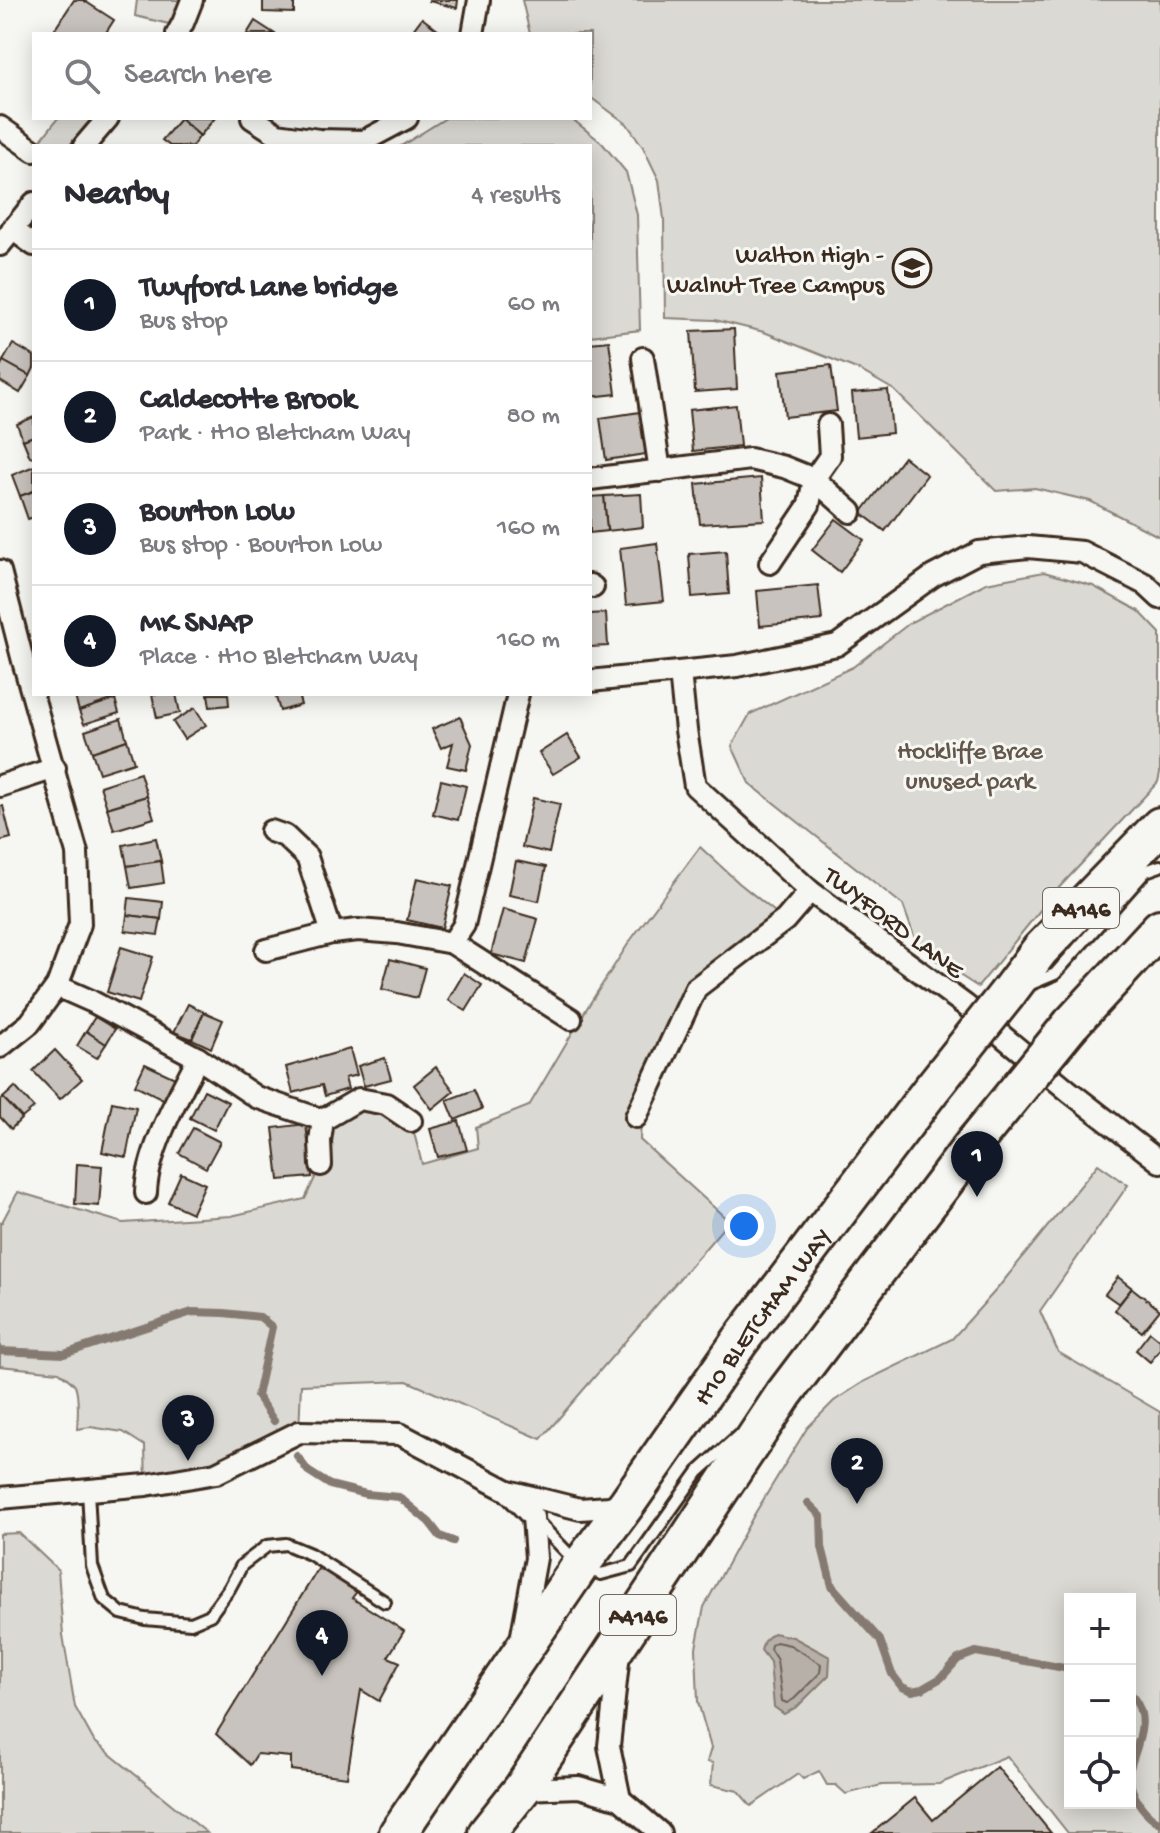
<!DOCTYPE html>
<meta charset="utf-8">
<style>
body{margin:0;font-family:"Gochi Hand",sans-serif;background:#f2f2f3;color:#2b2b33}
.controls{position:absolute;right:24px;bottom:24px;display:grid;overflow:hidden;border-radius:0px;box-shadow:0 4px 20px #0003}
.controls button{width:72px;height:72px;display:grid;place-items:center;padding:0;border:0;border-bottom:2px solid #e1e1e2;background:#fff;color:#2b2b33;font:40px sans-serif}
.you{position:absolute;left:744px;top:1226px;width:28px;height:28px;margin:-20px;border:6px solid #fff;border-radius:50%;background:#1a73e8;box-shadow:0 0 0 12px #1a73e833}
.badge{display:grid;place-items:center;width:52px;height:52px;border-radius:50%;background:#111827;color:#fff;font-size:26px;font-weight:700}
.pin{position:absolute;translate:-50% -66px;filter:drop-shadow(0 2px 4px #0008)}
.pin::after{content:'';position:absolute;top:42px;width:28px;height:24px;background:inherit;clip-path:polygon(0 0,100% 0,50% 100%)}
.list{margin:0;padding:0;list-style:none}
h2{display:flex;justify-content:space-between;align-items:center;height:104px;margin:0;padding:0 32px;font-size:34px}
h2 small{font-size:26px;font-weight:400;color:#7c7c81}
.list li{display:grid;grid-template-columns:52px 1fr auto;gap:24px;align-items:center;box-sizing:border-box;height:112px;padding:0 32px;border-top:2px solid #e1e1e2}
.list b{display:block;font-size:30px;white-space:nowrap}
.list p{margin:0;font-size:26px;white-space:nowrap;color:#7c7c81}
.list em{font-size:26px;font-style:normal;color:#7c7c81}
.icon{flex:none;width:44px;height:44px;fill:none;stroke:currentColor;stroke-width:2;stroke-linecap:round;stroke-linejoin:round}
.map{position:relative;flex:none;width:1160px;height:1833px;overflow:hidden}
.search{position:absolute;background:#fff;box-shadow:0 4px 20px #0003;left:32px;top:32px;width:560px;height:88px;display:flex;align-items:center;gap:20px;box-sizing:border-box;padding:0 28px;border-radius:0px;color:#7c7c81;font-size:30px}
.panel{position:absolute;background:#fff;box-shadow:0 4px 20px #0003;left:32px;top:144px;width:560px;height:552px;border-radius:0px}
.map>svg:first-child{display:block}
</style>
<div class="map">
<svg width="1160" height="1833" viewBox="0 0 1160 1833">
<rect width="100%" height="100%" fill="#f6f6f2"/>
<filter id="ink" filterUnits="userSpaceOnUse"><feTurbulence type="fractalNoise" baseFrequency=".0125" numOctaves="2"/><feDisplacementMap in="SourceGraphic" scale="16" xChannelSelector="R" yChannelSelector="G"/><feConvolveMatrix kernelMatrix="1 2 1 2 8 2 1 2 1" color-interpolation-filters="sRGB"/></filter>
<g filter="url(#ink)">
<g fill="#dad9d3" stroke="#8a8278" stroke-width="2" fill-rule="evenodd">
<polygon points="137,0 182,0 169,24 135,16"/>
<polygon points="522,0 1160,0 1160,537 1090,501 1035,488 996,491 894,390 859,370 764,332 715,320 665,318 664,219 659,180 643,147 627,124 590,97 590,34 530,34"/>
<polygon points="58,118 92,118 69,146 44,146 38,144"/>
<polygon points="446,118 571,118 602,143 626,172 637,215 640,330 590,336 590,146 401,146"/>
<polygon points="1044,572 1093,586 1139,611 1160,633 1160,773 1158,782 1054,893 978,987 933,958 914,936 903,905 749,783 732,746 750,714 853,667 911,622 986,583"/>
<path d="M 700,847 L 739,883 L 785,920 L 696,988 L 641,1120 L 640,1140 L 729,1221 L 541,1439 L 407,1381 L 301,1385 L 299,1432 L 216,1473 L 146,1485 L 145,1446 L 123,1432 L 90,1427 L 77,1429 C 78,1419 79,1395 75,1386 C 72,1381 64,1376 59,1372 L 0,1366 L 0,1223 L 2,1222 L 18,1192 L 123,1223 L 231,1216 L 305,1199 L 321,1165 L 323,1120 L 359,1099 L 411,1121 L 422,1164 L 478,1148 L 476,1127 L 529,1106 L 587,1008 L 630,941 Z"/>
<path d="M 1098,1164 L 1128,1185 L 1040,1311 L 1058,1352 L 1160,1412 L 1160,1833 L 1068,1833 L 1007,1756 L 939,1784 L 882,1785 L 846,1794 L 836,1785 L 827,1785 L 819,1771 L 803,1779 L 798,1774 L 751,1806 L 738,1791 L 711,1785 L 713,1763 L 707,1762 L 711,1748 L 698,1702 L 696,1648 L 704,1607 L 754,1515 L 807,1428 L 834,1401 L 865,1381 L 952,1339 L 997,1289 ZM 1070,1599 L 1130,1599 L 1130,1803 L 1070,1803 Z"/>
<polygon points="19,1533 58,1570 63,1635 75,1707 94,1741 207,1833 0,1833 0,1534"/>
</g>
<polygon fill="#b6b0a9" stroke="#857a71" stroke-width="2" points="773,1633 793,1637 830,1657 829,1675 798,1706 784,1714 774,1707 770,1662 761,1650 764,1641"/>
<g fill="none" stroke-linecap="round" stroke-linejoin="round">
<polygon stroke="#6c6056" stroke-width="2" points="776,1642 790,1645 821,1664 820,1673 794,1699 787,1703 782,1701 777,1660 770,1649 771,1645"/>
<g stroke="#857a71" stroke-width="8">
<polyline points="0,1351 64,1354 192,1312 224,1313 260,1317 272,1327 257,1396 274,1421"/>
<polyline points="297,1456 308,1471 330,1485 366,1494 399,1497 429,1522 440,1536 453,1541"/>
<polyline points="808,1503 821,1516 822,1547 832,1586 880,1640 892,1674 902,1687 912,1691 922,1689 941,1678 958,1659 976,1652 1070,1669"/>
<path d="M 1130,1694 C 1152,1716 1138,1742 1130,1768"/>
<path d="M 1130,1783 C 1135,1801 1144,1814 1160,1823"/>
</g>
</g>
<g fill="#c8c3be" stroke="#3b2a1e" stroke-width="2">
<polygon points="74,0 83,0 114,20 105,34 56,34 53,32"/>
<polygon points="263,0 294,0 294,13 263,12"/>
<polygon points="429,0 458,0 457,8 429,1"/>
<polygon points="422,18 443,34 410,34"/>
<polygon points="255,21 275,34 247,34"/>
<polygon points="180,118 215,118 200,136"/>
<polygon points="180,119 200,136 192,146 170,146 162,140"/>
<polygon points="734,329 737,389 695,392 691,331"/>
<polygon points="609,341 616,394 590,397 590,343"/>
<polygon points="13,344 34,356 34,368 30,376 3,361"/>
<polygon points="3,361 30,376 20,393 0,381 0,367"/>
<polygon points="831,365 837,411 785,417 780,371"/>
<polygon points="888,390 892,433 856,437 852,393"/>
<polygon points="736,405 740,446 693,451 689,410"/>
<polygon points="640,412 646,454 606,460 600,418"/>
<polygon points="34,417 34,436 23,440 17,424"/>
<polygon points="34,436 34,456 30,457 23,440"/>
<polygon points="904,457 927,475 885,531 861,513"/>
<polygon points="34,466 34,491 20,496 12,475"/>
<polygon points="761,478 764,520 700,524 696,484"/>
<polygon points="34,491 34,517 28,519 20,496"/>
<polygon points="641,494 643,527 607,531 604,496"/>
<polygon points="604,496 607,531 590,533 590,497"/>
<polygon points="836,519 864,540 840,572 812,550"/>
<polygon points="657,543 664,601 626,605 620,548"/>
<polygon points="726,551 729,594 692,597 689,554"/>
<polygon points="818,585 822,620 760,626 757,591"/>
<polygon points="606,613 608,646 590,647 590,614"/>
<polygon points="87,694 114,694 115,699 79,711 75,697"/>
<polygon points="152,694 176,694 180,713 157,718"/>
<polygon points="208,694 228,694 229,705 210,707"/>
<polygon points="275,694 298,694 301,705 280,711"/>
<polygon points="115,699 119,713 84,724 79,711"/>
<polygon points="195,708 206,725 184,739 173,722"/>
<polygon points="460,717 472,744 466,770 447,766 453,743 441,748 432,729"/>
<polygon points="121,719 127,740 92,752 85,731"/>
<polygon points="567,735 581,757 553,774 539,753"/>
<polygon points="127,740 134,762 99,773 92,752"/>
<polygon points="140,773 147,796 107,808 100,786"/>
<polygon points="441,780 466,786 458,820 433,814"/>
<polygon points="147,796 154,818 114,830 107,808"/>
<polygon points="533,798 560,804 549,853 522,847"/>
<polygon points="0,806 3,806 11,838 0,841"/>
<polygon points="156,838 161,861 127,866 123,845"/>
<polygon points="161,861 164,883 131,888 127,866"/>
<polygon points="516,861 546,867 539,901 509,895"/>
<polygon points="417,878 452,886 442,928 407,920"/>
<polygon points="129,898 163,902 161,919 127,915"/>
<polygon points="503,909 538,919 526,963 491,954"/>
<polygon points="127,915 161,919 158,935 125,931"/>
<polygon points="121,947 153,957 139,1002 107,992"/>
<polygon points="390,959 425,968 417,998 382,989"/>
<polygon points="464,973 482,985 466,1011 448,1000"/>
<polygon points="188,1004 204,1012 192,1039 174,1032"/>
<polygon points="204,1012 223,1020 211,1048 192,1039"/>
<polygon points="95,1017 115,1029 106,1044 86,1031"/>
<polygon points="86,1031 106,1044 97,1058 77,1046"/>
<polygon points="350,1049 357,1075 345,1078 348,1089 325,1096 322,1085 293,1093 286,1067"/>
<polygon points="55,1050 82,1079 60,1099 33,1071"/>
<polygon points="385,1058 391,1079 364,1086 358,1066"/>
<polygon points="145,1064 175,1078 165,1100 135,1085"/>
<polygon points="436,1067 454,1091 432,1109 414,1085"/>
<polygon points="15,1087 34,1108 22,1118 3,1098"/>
<polygon points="204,1090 228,1102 214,1130 190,1118"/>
<polygon points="474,1090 482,1109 455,1120 447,1100"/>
<polygon points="3,1098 22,1118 11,1129 0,1117 0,1101"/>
<polygon points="112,1102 136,1107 126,1157 102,1152"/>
<polygon points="459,1121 467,1150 438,1157 430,1129"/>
<polygon points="306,1124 312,1177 279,1180 273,1128"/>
<polygon points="193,1128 220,1142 206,1168 179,1153"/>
<polygon points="77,1164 102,1166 99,1206 75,1204"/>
<polygon points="181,1173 205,1184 192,1213 168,1202"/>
<polygon points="1118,1277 1132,1288 1119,1304 1105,1294"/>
<polygon points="1132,1288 1160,1310 1142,1332 1115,1310"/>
<polygon points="1150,1332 1160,1340 1160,1350 1150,1362 1136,1350"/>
<polygon points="320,1566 358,1590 352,1598 404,1631 388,1657 400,1662 379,1701 361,1690 347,1777 291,1770 291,1757 257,1754 250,1765 216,1734"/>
<polygon points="997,1767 1051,1833 872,1833 915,1798 933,1820"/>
</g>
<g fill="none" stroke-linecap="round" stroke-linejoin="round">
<g stroke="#3b2a1e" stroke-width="16">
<g id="lane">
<polyline points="1031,984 1055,974 1146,871 1160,866"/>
<polyline points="88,1490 92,1566 104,1599 121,1613 145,1619 191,1623 210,1615 229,1589 242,1565 267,1546 286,1544 310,1554 385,1602"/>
<polyline points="535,1519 580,1566 601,1574 631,1566 698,1472 738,1436"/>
</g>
</g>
<g stroke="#3b2a1e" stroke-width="26">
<g id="street">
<polyline points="177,34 183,23 192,0"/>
<polyline points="473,34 479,0"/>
<polyline points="252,118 277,134 319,140 364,141 407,118"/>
<polyline points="0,127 34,151"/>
<polyline points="84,146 108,118"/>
<polyline points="12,229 34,245"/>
<polyline points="0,245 34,203"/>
<polyline points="643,358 660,471"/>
<polyline points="590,479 750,459 784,467 814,479 851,512"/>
<polyline points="770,563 809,505 814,479 830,456 828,425"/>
<polyline points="0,571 23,661 77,853 80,924 57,986 30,1023 0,1047"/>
<polyline points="590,585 593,587"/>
<polyline points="680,672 686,730 695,786 810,891 965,1005 1070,1092 1160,1162"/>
<polyline points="590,681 737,666 837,645 933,576 979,552 1028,547 1082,552 1145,584 1160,598"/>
<polyline points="0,786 55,768"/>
<polyline points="271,831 285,836 307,857 332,933"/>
<polyline points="452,943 464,925 518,694"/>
<polyline points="266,950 332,933 358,930 397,933 452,943 571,1019"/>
<polyline points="57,986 91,1001 198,1058 256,1097 323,1120 359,1099 386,1104 411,1121"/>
<polyline points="636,1117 696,988 785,920 810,891"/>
<polyline points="321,1165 320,1141 323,1120"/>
<path d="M 146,1193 C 147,1151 179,1095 198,1058"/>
<polyline points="508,1491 533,1517 536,1558 521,1640"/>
<polyline points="0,1498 146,1485 216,1473 299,1432 400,1434 508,1491 580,1509 609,1507 628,1502"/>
<polyline points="619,1653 609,1746 620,1799"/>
<polyline points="522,1789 579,1787 620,1799 660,1833"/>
</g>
</g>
<g stroke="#3b2a1e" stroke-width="42">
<g id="highway">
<polyline points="1007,994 1040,950 1160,826"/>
<polyline points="1071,1024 1160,928"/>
<path id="s1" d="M 398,1833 L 580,1566 L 628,1502 L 740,1341 L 930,1091"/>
<polyline points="487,1833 522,1789 784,1394 974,1143"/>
</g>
</g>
<use href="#lane" stroke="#f6f6f2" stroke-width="10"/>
<use href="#street" stroke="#f6f6f2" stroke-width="20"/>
<use href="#highway" stroke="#f6f6f2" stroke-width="36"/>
<g stroke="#3b2a1e" stroke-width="42" stroke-linecap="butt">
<g id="highway-bridge">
<polyline points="930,1091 1007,994"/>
<polyline points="974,1143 1071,1024"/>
</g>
</g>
<use href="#highway-bridge" stroke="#f6f6f2" stroke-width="36"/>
</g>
</g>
<defs>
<g id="school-ring" transform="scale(2)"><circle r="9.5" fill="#f6f6f2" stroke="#3b2a1e" stroke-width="1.5"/><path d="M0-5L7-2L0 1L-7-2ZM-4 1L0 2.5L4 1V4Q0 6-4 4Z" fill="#3b2a1e"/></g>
</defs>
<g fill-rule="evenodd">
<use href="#school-ring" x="912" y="268"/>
</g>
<g text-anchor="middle" stroke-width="6" stroke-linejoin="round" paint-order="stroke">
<g fill="#f6f6f2" stroke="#73675e" stroke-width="2">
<rect x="1043" y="888" width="76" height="40" rx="6"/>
<rect x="600" y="1595" width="76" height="40" rx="6"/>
</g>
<g font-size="24" font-weight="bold" fill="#3b2a1e">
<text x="1081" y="916">A4146</text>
<text x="638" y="1623">A4146</text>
</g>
<g font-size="26" fill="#3b2a1e" stroke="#f6f6f2" text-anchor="end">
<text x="884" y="262">Walton High -<tspan x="884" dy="30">Walnut Tree Campus</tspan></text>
</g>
<g font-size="26" fill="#63564b" stroke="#f6f6f2">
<text x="970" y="758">Hockliffe Brae<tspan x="970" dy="30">unused park</tspan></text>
</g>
<g font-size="26" fill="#3b2a1e" stroke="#f6f6f2">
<text transform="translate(895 921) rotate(37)" y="9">TWYFORD LANE</text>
<text dy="9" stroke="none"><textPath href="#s1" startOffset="632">H10 BLETCHAM WAY</textPath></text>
</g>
</g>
</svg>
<div class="controls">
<button>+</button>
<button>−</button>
<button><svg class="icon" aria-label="locate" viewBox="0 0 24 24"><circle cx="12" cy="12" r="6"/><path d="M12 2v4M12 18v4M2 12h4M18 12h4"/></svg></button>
</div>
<div class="you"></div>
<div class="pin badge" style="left:977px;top:1197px">1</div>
<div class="pin badge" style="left:857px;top:1504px">2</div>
<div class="pin badge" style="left:188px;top:1461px">3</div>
<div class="pin badge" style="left:322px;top:1676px">4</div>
<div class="search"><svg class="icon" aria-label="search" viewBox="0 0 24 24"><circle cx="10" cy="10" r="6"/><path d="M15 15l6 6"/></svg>Search here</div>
<section class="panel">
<h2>Nearby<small>4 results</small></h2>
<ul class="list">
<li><span class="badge">1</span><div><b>Twyford Lane bridge</b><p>Bus stop</p></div><em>60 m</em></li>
<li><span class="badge">2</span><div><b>Caldecotte Brook</b><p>Park · H10 Bletcham Way</p></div><em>80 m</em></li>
<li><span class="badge">3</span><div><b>Bourton Low</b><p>Bus stop · Bourton Low</p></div><em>160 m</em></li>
<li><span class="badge">4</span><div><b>MK SNAP</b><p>Place · H10 Bletcham Way</p></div><em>160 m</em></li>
</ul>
</section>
</div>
